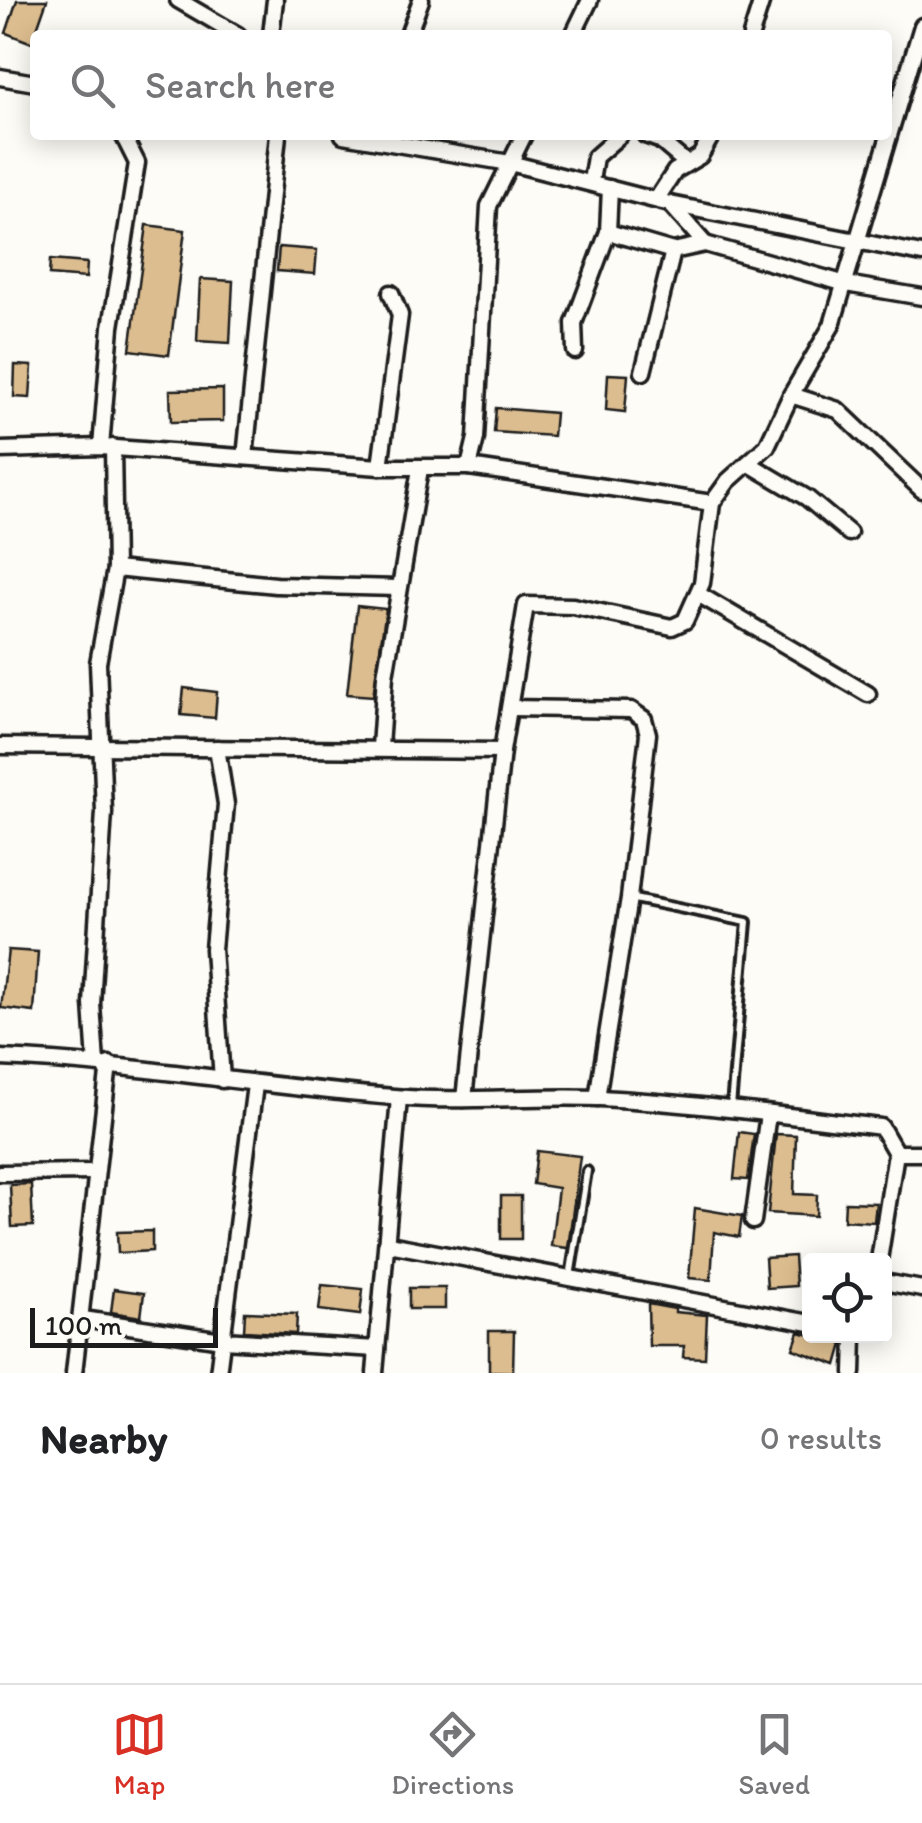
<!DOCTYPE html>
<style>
body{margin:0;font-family:Itim,sans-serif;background:#f2f2f2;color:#202124}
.controls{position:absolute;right:30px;bottom:30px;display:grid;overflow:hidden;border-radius:10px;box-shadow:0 5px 25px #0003}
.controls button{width:90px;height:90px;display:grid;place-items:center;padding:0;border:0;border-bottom:2px solid #e0e0e0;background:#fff;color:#202124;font:50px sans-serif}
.scale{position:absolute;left:30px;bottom:25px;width:188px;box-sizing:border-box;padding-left:10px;border:5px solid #1c1c1c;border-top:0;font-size:28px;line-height:35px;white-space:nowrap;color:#1c1c1c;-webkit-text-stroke:8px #fdfcf7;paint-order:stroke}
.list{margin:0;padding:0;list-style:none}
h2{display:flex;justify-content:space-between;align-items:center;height:130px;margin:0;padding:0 40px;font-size:42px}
h2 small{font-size:32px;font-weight:400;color:#757577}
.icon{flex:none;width:55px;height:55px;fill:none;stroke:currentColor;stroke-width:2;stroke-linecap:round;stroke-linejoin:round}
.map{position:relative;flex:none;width:922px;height:1373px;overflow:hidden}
.search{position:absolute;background:#fff;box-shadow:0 5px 25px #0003;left:30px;right:30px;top:30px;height:110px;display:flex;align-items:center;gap:25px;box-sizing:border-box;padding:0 35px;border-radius:10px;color:#757577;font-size:38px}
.sheet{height:310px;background:#fff}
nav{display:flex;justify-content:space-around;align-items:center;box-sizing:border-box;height:140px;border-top:2px solid #e0e0e0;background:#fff;font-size:28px;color:#757577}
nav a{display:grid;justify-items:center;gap:5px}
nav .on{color:#d93025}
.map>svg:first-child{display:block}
</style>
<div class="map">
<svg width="922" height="1373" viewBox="0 0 922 1373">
<rect width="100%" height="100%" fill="#fdfcf7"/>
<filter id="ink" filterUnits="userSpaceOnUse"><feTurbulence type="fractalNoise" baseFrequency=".01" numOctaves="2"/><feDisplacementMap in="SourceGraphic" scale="20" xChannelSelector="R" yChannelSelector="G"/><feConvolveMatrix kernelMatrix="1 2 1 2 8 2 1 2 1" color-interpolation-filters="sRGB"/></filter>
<g filter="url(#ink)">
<g fill="#dcbd8f" stroke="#1c1c1c" stroke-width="2.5">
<polygon points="17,0 47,0 32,43 6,33"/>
<polygon points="147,225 185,230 169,355 130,350"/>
<polygon points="279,247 317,250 315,274 277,271"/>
<polygon points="50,260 87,263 86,278 49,275"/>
<polygon points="200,279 233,281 230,343 197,341"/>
<polygon points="15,365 32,366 30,398 14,397"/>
<polygon points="608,374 628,375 625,412 606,410"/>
<polygon points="223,389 223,421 171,422 170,390"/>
<polygon points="496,408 555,413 553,436 494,432"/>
<polygon points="357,606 386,609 373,696 347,694"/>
<polygon points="184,688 217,692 215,718 181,715"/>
<polygon points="8,950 38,952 34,1012 1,1008"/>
<polygon points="739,1132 754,1134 748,1180 734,1179"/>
<polygon points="776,1134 796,1135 794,1194 817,1195 816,1216 768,1213"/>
<polygon points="537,1151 580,1156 568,1248 551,1246 558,1188 533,1184"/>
<polygon points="31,1184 33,1226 12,1227 10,1185"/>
<rect x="501" y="1196" width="20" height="43"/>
<polygon points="845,1202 876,1203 874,1222 844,1220"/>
<polygon points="695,1208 742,1216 739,1237 714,1232 711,1280 689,1278"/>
<polygon points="152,1231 152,1251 118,1253 117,1232"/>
<polygon points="794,1256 796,1286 767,1288 765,1258"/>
<polygon points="322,1285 363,1289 360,1315 319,1310"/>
<rect x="409" y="1288" width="36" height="21"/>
<polygon points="114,1289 144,1293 141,1317 111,1312"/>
<polygon points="648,1304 675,1309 675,1312 707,1315 705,1358 683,1357 684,1346 649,1346"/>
<polygon points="245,1312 297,1314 296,1334 244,1331"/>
<polygon points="489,1331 514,1331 513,1372 489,1371"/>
<polygon points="799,1332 843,1344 837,1365 793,1349"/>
</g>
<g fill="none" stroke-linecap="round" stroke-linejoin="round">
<g stroke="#1c1c1c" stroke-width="14">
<g id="lane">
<polyline points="629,898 747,922 731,1107"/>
<polyline points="570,1277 587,1171"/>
</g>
</g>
<g stroke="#1c1c1c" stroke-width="21">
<g id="street">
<polyline points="178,0 238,35"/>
<polyline points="271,35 275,0"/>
<polyline points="408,35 421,0"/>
<polyline points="573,35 590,0"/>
<polyline points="751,35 762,0"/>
<polyline points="0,77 35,83"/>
<polyline points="343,135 510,163 670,204 922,254"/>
<polyline points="645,135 659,140 685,162"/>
<polyline points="591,181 595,157 620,135"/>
<polyline points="656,200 675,171 700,156 712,135"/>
<polyline points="670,204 705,244"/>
<polyline points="608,232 673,251 705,244 846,284 922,297"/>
<polyline points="575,351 574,323 608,232 610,188"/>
<polyline points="643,372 673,251"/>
<polyline points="791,395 838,410 922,490"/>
<polyline points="101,447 111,327 137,163 123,135"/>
<polyline points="0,450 101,447 380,467 469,467 712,503"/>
<polyline points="245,457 278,135"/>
<polyline points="748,463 807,498 849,533"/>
<polyline points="380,467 400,315 391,293"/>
<polyline points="469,467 476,438 489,206 524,135"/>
<polyline points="115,569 276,585 399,588"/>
<polyline points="698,594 868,694"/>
<polyline points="511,708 631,710 644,719 648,734 629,898 597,1098"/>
<polyline points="0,746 502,751"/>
<polyline points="380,747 385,676 420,469"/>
<polyline points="217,748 226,804 213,949 222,1080"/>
<path d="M 0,1058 C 132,1063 262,1087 394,1097 C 463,1103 532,1095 600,1098 C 695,1103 787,1116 881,1127 L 896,1153 L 879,1260"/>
<polyline points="96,1063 92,1004 104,812 98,663 115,569 113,447"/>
<polyline points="464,1099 502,751 526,605 573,606 672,627 685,621 702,583 712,503 728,481 767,446 791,395 832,325 922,26"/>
<polyline points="896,1153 922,1153"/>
<polyline points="0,1173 96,1172"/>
<polyline points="753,1221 768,1114"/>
<polyline points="389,1244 810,1323"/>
<polyline points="884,1282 922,1289"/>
<polyline points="83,1319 222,1340 377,1349"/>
<polyline points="74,1373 109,1064"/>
<polyline points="218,1373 255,1085"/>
<polyline points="375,1373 399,1098"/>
<polyline points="853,1373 854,1336"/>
</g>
</g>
<use href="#lane" stroke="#fdfcf7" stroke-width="6"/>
<use href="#street" stroke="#fdfcf7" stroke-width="14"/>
</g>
</g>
</svg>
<div class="controls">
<button><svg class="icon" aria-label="locate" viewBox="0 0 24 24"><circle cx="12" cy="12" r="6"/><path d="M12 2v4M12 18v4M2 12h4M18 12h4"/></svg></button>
</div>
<div class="scale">100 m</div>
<div class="search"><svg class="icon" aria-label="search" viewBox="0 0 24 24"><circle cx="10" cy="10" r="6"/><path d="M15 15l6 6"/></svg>Search here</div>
</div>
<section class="sheet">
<h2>Nearby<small>0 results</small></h2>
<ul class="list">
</ul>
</section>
<nav>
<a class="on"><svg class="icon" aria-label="map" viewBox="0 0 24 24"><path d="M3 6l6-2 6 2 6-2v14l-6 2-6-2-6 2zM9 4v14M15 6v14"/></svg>Map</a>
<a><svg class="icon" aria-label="directions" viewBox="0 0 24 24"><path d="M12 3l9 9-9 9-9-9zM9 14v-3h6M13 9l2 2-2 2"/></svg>Directions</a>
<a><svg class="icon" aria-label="saved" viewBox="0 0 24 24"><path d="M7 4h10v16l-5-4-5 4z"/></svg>Saved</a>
</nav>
